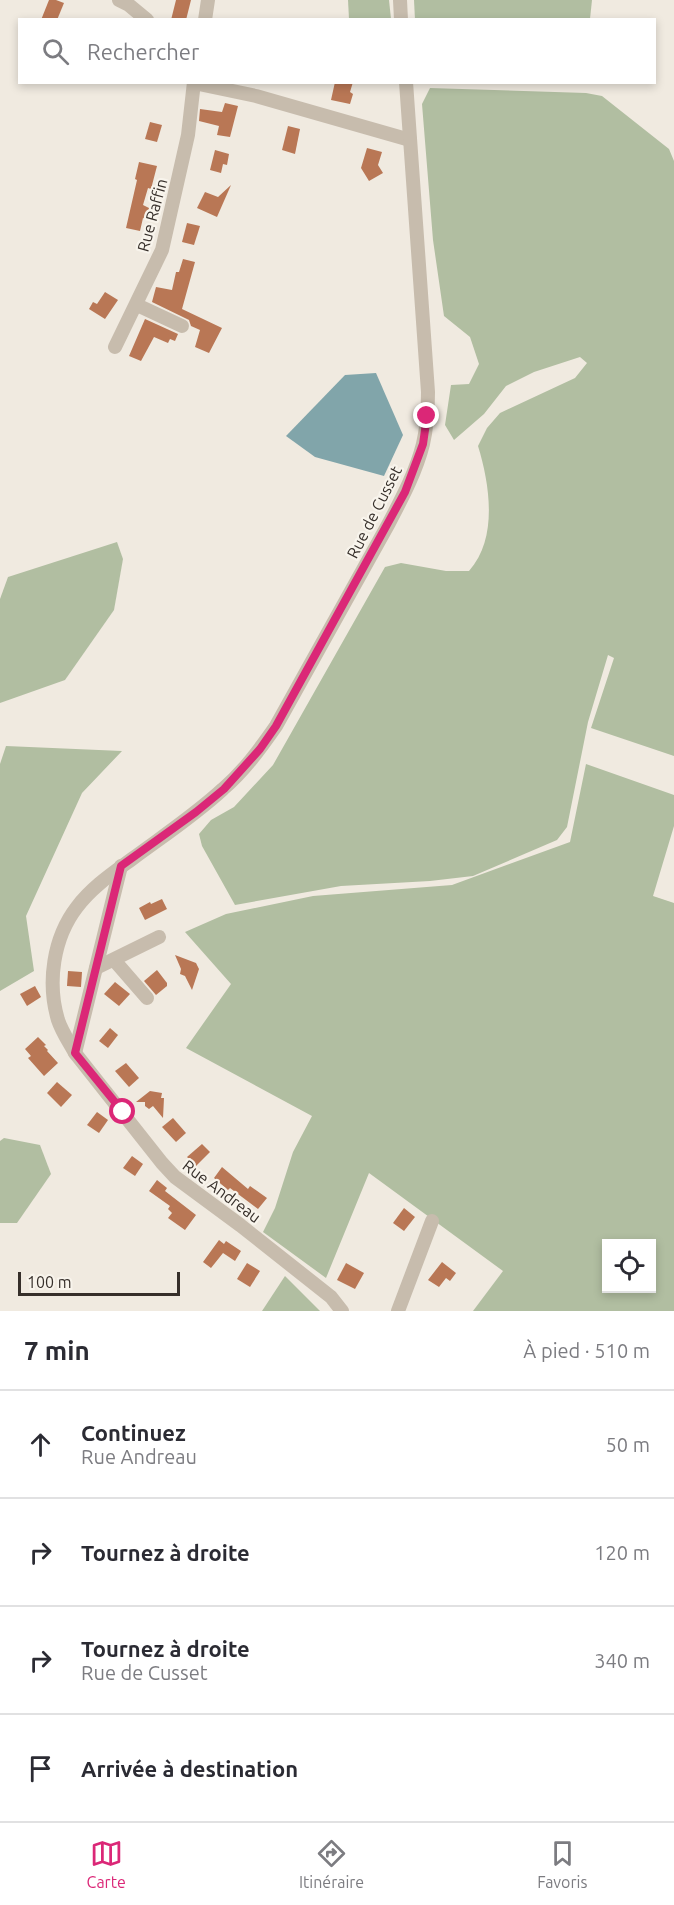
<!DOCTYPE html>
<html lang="fr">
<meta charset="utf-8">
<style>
body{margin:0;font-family:Ubuntu,sans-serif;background:#f2f2f3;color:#2b2b33}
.controls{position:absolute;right:18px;bottom:18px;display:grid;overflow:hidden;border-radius:0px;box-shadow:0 3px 9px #0003}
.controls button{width:54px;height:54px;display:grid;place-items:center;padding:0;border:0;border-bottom:2px solid #e1e1e2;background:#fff;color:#2b2b33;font:30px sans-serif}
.scale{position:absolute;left:18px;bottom:15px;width:162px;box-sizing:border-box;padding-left:6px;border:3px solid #362f2a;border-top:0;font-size:16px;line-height:21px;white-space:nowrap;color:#362f2a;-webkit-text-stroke:4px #f8f4ec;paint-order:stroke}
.stop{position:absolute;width:18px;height:18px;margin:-14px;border:4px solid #db2777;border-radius:50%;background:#fff}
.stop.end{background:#db2777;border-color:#fff;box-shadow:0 2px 6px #0008}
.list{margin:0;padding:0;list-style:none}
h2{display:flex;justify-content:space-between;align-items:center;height:78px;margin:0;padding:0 24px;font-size:26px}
h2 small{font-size:20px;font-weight:400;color:#7c7c81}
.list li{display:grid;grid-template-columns:39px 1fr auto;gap:18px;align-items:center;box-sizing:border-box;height:108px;padding:0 24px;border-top:2px solid #e1e1e2}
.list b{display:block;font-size:22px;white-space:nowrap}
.list p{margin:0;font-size:20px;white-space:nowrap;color:#7c7c81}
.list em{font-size:20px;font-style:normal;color:#7c7c81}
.icon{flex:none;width:33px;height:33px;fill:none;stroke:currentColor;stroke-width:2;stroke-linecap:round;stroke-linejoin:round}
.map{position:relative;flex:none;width:674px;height:1311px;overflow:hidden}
.search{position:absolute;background:#fff;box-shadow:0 3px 9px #0003;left:18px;right:18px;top:18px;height:66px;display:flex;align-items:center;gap:15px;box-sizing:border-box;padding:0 21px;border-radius:0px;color:#7c7c81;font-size:22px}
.sheet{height:510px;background:#fff}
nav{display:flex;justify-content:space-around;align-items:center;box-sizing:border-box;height:84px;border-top:2px solid #e1e1e2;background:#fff;font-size:16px;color:#7c7c81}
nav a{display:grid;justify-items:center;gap:3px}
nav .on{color:#db2777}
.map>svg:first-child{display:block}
</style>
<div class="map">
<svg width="674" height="1311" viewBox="0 0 674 1311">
<rect width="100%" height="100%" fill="#f0eae0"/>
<g fill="#b1bea1" fill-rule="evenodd">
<polygon points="348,0 389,0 391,19 349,19"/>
<polygon points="414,0 592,0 590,19 415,20"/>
<path d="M 430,88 L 586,93 L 602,96 L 669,149 L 674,161 L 674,756 L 591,728 L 614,658 L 608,655 L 588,722 L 567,827 L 557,840 L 473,876 L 430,881 L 341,886 L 235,905 L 202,846 L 199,834 L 211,820 L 234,807 L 273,765 L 385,567 L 401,563 L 446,571 L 469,571 C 498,539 490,485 478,446 L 487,428 L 500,413 L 575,378 L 587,363 L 580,357 L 534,372 L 506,386 L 484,414 L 454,440 L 445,425 L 451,385 L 469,384 L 479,364 L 470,337 L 444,316 L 433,240 L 422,104 Z"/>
<polygon points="117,542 123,559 114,610 65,680 0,703 0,599 8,577"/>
<polygon points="6,746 122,751 82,793 26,916 34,971 0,991 0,764"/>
<path d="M 586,764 L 674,795 L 674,826 L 653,896 L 674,903 L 674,1311 L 473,1311 L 503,1271 L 369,1173 L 326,1278 L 263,1232 L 275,1208 L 293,1152 L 312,1116 L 186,1048 L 231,984 L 185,932 L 226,914 L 313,896 L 452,885 L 570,842 ZM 606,1244 L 652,1244 L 652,1288 L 606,1288 Z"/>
<polygon points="4,1138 40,1145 51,1174 17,1223 0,1223 0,1141"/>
<polygon points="285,1276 320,1311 262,1311"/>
</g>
<polygon fill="#81a5aa" points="376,373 403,435 384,476 315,457 286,436 345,375"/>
<g fill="#b97755">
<polygon points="49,0 56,0 64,3 57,20 41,20"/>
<polygon points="176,0 191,0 186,20 171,20"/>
<polygon points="335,82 353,82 350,92 353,94 350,104 331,100"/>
<polygon points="225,103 238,106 230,137 217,135 219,126 199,121 200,109 222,112"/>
<polygon points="150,122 162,125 157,142 145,139"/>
<polygon points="288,126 300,129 295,154 282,150"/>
<polygon points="367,148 382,152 378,165 383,173 369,181 361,168"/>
<polygon points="215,150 229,154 227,165 223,164 221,173 210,170"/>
<polygon points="139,162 157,166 151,189 148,188 143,205 149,208 146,219 143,218 140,231 126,228 137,180 135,179"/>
<polygon points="231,185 217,217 197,208 205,192 218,197"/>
<polygon points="187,223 200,226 194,245 182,242"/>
<polygon points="183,259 195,262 182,309 222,328 209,353 195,347 200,330 191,326 189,320 152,302 156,287 172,290 176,272 179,272"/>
<polygon points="105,292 118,300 105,319 89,309 93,302 97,304"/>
<polygon points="145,319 178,334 175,341 170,339 168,343 154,337 141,361 129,356"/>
<polygon points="162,899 167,909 145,920 139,908 150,902 151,904"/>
<polygon points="175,955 196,963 199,969 192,990 185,976 180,974 181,969"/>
<polygon points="157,970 167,983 167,986 156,995 144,981"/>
<polygon points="68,971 82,972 81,987 67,986"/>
<polygon points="115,982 130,994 119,1006 104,994"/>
<polygon points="35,986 41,997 27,1006 20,994"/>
<polygon points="110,1028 118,1035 108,1048 99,1041"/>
<polygon points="38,1037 46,1045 44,1046 48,1050 47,1051 58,1063 44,1076 28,1058 31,1056 25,1049"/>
<polygon points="126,1063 139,1078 129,1087 115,1071"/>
<polygon points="57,1082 72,1095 61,1107 47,1093"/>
<polygon points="150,1091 162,1093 161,1098 164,1098 163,1118 153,1106 149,1109 145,1106 145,1102 136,1102"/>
<polygon points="97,1112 108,1120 99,1133 87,1125"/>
<polygon points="173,1118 186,1133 176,1142 162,1127"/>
<polygon points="202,1144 210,1152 196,1166 187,1157"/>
<polygon points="132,1156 143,1164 135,1176 123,1168"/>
<polygon points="222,1167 248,1189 250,1186 267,1198 258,1209 230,1188 228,1190 214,1178"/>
<polygon points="157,1180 167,1188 165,1191 196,1215 185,1230 168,1218 172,1213 168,1209 170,1206 149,1191"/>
<polygon points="404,1208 415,1217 404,1231 393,1223"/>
<polygon points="219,1240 224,1244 226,1241 241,1251 235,1261 223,1253 211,1268 203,1262"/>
<polygon points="442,1262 456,1273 450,1281 446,1278 439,1287 428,1280"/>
<polygon points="247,1263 260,1271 250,1287 237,1279"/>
<polygon points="346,1263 364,1273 355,1289 337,1280"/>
</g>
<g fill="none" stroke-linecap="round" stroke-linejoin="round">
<g stroke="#c7bcad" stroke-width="14">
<polyline points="119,0 129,5 147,20"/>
<polyline points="400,0 401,20"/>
<polyline points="205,20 208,0"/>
<polyline points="194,83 256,96 410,140"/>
<polyline points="137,305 182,326"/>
<polyline points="115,347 162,250 188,135 194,82"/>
<polyline points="114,960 147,998"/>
<polyline points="96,968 159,937"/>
<polyline points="75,1053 121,866"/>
<path d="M 342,1311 L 331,1297 L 240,1225 L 175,1177 L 162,1163 L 75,1053 C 69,1042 62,1032 58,1020 C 47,983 53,938 77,907 C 92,887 113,873 132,859 C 163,836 195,815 223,789 C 244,771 260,749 276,726 L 389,523 C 402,498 416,472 423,444 C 427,427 428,409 428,392 L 406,82"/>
<polyline points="398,1311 432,1221"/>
</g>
</g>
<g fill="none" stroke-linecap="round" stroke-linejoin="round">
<polyline stroke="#db2777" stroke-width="8" points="123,1112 75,1053 121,866 196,812 224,789 260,749 276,726 405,492 423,444 427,416"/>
</g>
<g text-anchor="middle" stroke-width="4.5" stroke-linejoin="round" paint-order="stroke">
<g font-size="16" fill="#362f2a" stroke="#f8f4ec">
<text transform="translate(152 215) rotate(-75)" y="6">Rue Raffin</text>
<text transform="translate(374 512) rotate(-63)" y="6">Rue de Cusset</text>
<text transform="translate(222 1191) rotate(37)" y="6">Rue Andreau</text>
</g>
</g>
</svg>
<div class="controls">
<button><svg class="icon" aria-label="locate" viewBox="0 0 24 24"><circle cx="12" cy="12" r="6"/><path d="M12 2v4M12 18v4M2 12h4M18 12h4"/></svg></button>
</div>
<div class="scale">100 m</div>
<div class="stop" style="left:123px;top:1112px"></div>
<div class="stop end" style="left:427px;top:416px"></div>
<div class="search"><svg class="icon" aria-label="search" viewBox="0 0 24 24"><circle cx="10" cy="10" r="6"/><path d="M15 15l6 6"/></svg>Rechercher</div>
</div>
<section class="sheet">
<h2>7 min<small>À pied · 510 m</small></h2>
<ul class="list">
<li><svg class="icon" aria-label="ahead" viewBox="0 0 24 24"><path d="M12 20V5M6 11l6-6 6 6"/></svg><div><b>Continuez</b><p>Rue Andreau</p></div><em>50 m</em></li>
<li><svg class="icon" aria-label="right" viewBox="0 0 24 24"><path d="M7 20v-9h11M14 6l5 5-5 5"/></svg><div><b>Tournez à droite</b></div><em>120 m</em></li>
<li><svg class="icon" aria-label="right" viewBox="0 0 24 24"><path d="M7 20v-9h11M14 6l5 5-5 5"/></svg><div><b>Tournez à droite</b><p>Rue de Cusset</p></div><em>340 m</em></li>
<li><svg class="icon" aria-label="arrive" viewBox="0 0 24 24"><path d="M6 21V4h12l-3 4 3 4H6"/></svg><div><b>Arrivée à destination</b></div></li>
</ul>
</section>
<nav>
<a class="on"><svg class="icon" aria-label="map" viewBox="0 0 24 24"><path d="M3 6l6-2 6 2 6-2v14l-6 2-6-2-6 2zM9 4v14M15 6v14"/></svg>Carte</a>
<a><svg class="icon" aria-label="directions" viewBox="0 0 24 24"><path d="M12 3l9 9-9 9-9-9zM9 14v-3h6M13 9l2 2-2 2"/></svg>Itinéraire</a>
<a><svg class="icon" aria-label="saved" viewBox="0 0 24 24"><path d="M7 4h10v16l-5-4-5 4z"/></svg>Favoris</a>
</nav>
